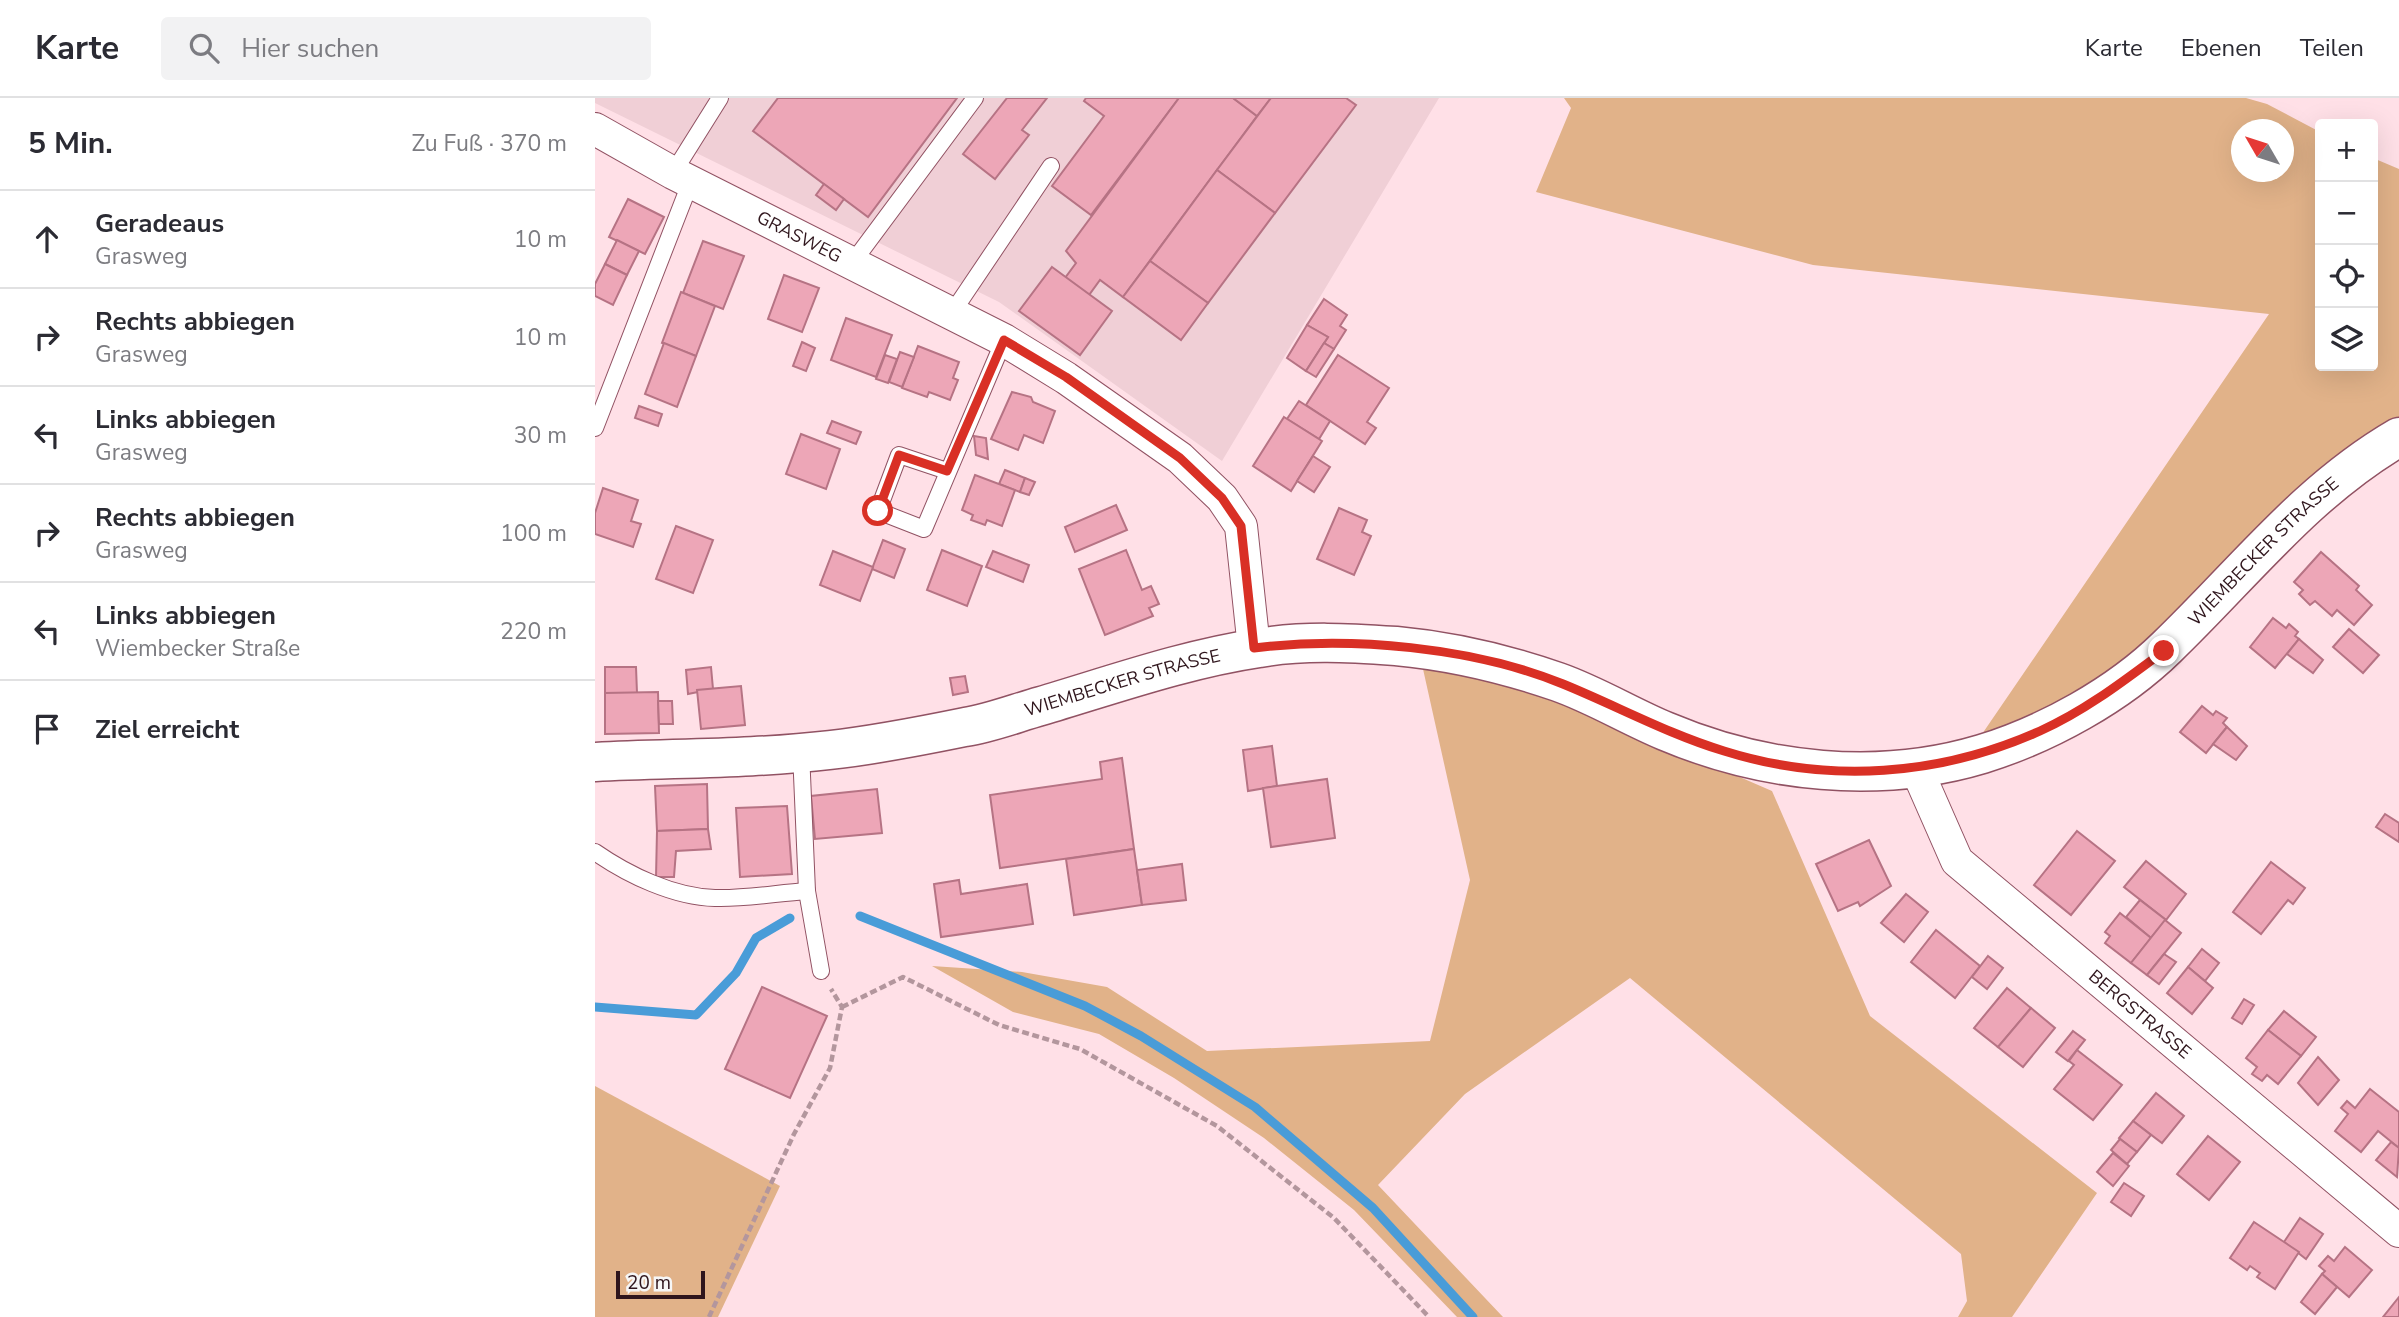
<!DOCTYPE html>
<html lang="de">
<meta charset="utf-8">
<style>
body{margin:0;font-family:"Nunito Sans",sans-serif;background:#f2f2f3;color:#2b2b33}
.controls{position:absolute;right:21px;top:21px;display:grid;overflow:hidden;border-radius:7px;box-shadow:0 7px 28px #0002}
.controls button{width:63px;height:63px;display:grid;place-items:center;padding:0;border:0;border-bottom:2px solid #e1e1e2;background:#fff;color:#2b2b33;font:35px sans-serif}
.compass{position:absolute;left:1636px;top:21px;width:63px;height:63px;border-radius:50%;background:#fff;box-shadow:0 7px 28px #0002;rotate:309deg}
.scale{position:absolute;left:21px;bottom:18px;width:89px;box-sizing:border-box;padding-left:7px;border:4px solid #2f151c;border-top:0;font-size:19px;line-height:24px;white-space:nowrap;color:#2f151c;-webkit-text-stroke:5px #f6f6f6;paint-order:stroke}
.stop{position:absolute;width:21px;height:21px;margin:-16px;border:5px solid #d93025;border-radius:50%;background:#fff}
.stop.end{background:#d93025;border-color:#fff;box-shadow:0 2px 7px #0008}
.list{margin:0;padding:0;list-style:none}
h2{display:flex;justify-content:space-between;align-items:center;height:91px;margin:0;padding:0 28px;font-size:30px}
h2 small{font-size:23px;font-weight:400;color:#7c7c81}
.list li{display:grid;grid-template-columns:46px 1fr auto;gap:21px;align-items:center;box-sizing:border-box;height:98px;padding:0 28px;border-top:2px solid #e1e1e2}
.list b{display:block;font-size:26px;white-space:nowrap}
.list p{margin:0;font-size:23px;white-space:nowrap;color:#7c7c81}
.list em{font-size:23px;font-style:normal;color:#7c7c81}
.icon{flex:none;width:38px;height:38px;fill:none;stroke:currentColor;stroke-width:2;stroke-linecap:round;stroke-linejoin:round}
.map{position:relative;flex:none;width:1804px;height:1219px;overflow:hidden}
header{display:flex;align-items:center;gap:42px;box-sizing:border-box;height:98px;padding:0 35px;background:#fff;border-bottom:2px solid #e1e1e2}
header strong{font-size:33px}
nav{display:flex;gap:38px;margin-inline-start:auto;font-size:24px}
.search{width:490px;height:63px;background:#f2f2f3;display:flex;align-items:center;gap:18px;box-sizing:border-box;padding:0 24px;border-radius:7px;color:#7c7c81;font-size:26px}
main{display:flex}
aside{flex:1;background:#fff}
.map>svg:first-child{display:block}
</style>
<header>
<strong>Karte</strong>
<div class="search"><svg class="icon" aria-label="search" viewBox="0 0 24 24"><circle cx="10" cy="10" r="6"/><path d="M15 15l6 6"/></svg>Hier suchen</div>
<nav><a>Karte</a><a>Ebenen</a><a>Teilen</a></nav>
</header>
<main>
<aside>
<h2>5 Min.<small>Zu Fuß · 370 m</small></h2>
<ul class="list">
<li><svg class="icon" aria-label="ahead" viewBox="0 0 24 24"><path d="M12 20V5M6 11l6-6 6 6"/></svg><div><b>Geradeaus</b><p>Grasweg</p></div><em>10 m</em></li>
<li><svg class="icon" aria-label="right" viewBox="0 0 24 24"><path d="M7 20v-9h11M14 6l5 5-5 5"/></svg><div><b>Rechts abbiegen</b><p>Grasweg</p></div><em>10 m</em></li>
<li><svg class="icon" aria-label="left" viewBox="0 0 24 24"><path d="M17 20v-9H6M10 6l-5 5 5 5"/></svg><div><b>Links abbiegen</b><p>Grasweg</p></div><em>30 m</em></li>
<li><svg class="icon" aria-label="right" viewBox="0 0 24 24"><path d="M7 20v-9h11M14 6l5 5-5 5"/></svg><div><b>Rechts abbiegen</b><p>Grasweg</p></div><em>100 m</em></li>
<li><svg class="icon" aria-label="left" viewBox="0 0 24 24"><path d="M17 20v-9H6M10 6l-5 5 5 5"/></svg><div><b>Links abbiegen</b><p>Wiembecker Straße</p></div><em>220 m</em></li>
<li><svg class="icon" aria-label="arrive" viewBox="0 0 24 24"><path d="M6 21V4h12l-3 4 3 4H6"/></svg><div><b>Ziel erreicht</b></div></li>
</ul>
</aside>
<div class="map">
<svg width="1804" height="1219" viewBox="0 0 1804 1219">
<rect width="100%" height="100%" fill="#ffe0e7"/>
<polygon fill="#f0cfd6" points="0,0 844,0 627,363 404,204 0,5"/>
<g fill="#e1b289" fill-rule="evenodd">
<path d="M 969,0 L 1651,0 L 1672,6 L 1725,34 L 1725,268 L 1778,268 L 1778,60 L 1804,71 L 1804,325 L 1531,564 L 1443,619 L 1385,639 L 1674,216 L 1218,167 L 941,94 L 976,10 ZM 1646,32 L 1688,32 L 1688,74 L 1646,74 Z"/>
<polygon points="826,562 960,599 1177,693 1275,918 1502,1095 1417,1219 1363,1219 1372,1203 1366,1156 1035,880 870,996 783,1087 908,1219 862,1219 759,1112 669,1040 579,980 504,936 418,914 337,868 427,874 512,889 612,953 835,943 875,782"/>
<polygon points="0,988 185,1088 123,1219 0,1219"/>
</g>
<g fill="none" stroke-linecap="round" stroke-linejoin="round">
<g stroke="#499cd8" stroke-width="9">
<polyline points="265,818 490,908 546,938 660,1009 778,1110 878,1219"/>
<polyline points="0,909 101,917 141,875 161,840 195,820"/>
</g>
</g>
<g fill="#eda6b7" stroke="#b67384" stroke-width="2">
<polygon points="183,0 362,0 273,119 158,33"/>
<polygon points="412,0 452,0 427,32 434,37 400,81 368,56"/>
<polygon points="491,0 584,0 496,117 457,88 509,18 489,3"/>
<polygon points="584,0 638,0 662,18 528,199 505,182 494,197 470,180 481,165 471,153"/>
<polygon points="638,0 676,0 662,18"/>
<polygon points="676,0 751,0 761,7 680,115 622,72"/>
<polygon points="622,72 680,115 613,205 555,163"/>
<polygon points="229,86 249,101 241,112 221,97"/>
<polygon points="33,101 69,119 50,156 14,139"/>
<polygon points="22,142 44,153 32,177 10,166"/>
<polygon points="108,143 149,158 128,211 88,195"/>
<polygon points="555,163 613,205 586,242 528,199"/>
<polygon points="10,166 32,177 18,207 0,198 0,186"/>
<polygon points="457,169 517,213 485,257 424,213"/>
<polygon points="189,177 224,190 207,234 173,221"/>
<polygon points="86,194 120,208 101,258 67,245"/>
<polygon points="729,201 752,217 745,228 751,232 739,251 729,245 733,239 712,227"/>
<polygon points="251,220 297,237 281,279 236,262"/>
<polygon points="712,227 733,239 711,273 692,260"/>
<polygon points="207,244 220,250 211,273 198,268"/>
<polygon points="69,245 101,258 82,309 50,296"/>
<polygon points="729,245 739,251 721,279 711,273"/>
<polygon points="323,248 364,264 358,280 363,282 355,302 334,294 332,299 307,290"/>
<polygon points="305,254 319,259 307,289 294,284"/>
<polygon points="290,257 302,261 293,285 281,281"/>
<polygon points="743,257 794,290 772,324 781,330 770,346 711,307"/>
<polygon points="417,294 436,299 438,304 460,313 448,345 429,337 423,352 396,341"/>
<polygon points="704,303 735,323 724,341 692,321"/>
<polygon points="44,308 67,316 63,328 40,320"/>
<polygon points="689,319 727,343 696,393 658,368"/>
<polygon points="237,323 266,334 261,346 232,335"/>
<polygon points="206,336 245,351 231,391 191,376"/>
<polygon points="379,338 391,340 393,361 381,357"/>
<polygon points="718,358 735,369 719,394 702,383"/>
<polygon points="410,372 430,380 425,394 404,386"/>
<polygon points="380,377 420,392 407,428 392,422 390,427 376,422 378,417 367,412"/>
<polygon points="430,380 440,384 434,397 425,394"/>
<polygon points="8,390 43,402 36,423 46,426 38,449 0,436 0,415"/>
<polygon points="521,407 532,432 480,454 470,429"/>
<polygon points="744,410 772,422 767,434 776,438 759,477 722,461"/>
<polygon points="81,428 118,442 98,495 61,481"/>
<polygon points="288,442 310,451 299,480 277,471"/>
<polygon points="347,452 387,468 372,508 332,492"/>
<polygon points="531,452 547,492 556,488 564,506 554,510 558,518 510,537 484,471"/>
<polygon points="238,453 278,469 265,503 225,487"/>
<polygon points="398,453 434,467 428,484 391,469"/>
<polygon points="1726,454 1764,488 1761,492 1777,507 1759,527 1742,512 1737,518 1720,503 1715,507 1704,496 1708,492 1699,484"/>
<polygon points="1678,520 1691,530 1694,526 1703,534 1700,538 1704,541 1680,570 1655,549"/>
<polygon points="1754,531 1784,557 1768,575 1738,549"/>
<polygon points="1704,541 1728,562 1718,575 1692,556"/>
<polygon points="10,569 41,569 42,595 10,595"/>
<polygon points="116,569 118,591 93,596 91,572"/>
<polygon points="370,578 373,594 358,597 355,580"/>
<polygon points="146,588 150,627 106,631 102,592"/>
<polygon points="63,594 64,635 10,636 10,595"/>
<polygon points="63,603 77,603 78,626 64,626"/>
<polygon points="1607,608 1618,617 1621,613 1632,620 1628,625 1632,629 1611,655 1585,634"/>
<polygon points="1632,629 1652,648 1641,662 1618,646"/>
<polygon points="677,648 682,688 653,693 648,652"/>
<polygon points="527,660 539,751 405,770 395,697 507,681 505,664"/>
<polygon points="732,681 740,740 676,749 668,690"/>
<polygon points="112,686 113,731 62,733 60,688"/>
<polygon points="282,691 287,735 220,741 216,698"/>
<polygon points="192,708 197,776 145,779 141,710"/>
<polygon points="1790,716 1804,725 1804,744 1781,729"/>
<polygon points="113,731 116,751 81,753 79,779 61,779 62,733"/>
<polygon points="1482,733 1520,763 1476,817 1439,787"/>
<polygon points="1274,742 1296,788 1265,808 1263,804 1243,813 1221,766"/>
<polygon points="539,751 547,807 479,817 471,761"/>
<polygon points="1551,763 1591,796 1571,822 1529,789"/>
<polygon points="1676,764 1710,790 1698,806 1693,802 1666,836 1638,814"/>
<polygon points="587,766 591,802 547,807 542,772"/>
<polygon points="364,782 366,796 432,786 438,826 346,839 339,786"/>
<polygon points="1311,796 1333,814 1309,844 1286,825"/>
<polygon points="1545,802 1571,822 1556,840 1531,819"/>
<polygon points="1525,815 1556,840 1536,865 1510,845 1515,838 1510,834"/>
<polygon points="1570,822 1586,835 1552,877 1536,865"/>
<polygon points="1341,832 1385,868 1360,900 1316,864"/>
<polygon points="1607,851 1624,865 1610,883 1593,869"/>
<polygon points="1569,856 1581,864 1564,886 1552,877"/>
<polygon points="1393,858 1408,870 1392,891 1377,879"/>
<polygon points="1593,869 1618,890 1597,916 1572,895"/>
<polygon points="167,889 232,918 195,1000 130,971"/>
<polygon points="1412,890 1436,910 1403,949 1379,930"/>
<polygon points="1649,901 1659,907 1647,926 1637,920"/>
<polygon points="1436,910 1460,930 1428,969 1403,949"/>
<polygon points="1689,913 1721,939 1706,958 1673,932"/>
<polygon points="1673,932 1706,958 1683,986 1672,977 1667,983 1657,976 1662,969 1651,960"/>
<polygon points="1478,933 1490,942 1473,963 1461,954"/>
<polygon points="1482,952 1527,987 1498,1022 1459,991 1479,967 1474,963"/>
<polygon points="1723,959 1744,982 1723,1007 1703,985"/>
<polygon points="1775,991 1804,1014 1804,1050 1783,1033 1766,1054 1740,1033 1753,1016 1746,1010 1752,1003 1760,1010"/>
<polygon points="1561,995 1589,1018 1567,1045 1538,1023"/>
<polygon points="1538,1023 1556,1037 1542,1054 1524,1040"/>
<polygon points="1613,1038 1645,1064 1614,1102 1582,1076"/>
<polygon points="1525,1041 1542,1054 1532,1066 1516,1052"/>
<polygon points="1796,1044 1804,1050 1802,1079 1781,1062"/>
<polygon points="1518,1055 1534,1068 1518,1088 1502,1074"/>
<polygon points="1529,1085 1549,1098 1536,1118 1516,1104"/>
<polygon points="1705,1120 1728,1136 1711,1161 1689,1144"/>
<polygon points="1659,1124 1704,1154 1680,1191 1662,1179 1665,1175 1655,1168 1652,1172 1635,1160"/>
<polygon points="1750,1149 1777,1172 1754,1199 1727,1176 1730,1173 1724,1168 1733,1158 1739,1163"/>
<polygon points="1727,1176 1742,1189 1720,1216 1706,1204"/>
<polygon points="1804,1199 1804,1219 1788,1219"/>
</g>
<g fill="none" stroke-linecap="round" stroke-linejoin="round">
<g stroke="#915263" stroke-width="18">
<g id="service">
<polyline points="78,75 125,0"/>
<polyline points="258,164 380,0"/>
<polyline points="357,215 456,68"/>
<polyline points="0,330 96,83"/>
<polyline points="352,373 304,357 283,413 329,431 409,242"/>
<polyline points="206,654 212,793 226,873"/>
<path d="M 0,754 C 33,777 79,799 120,800 C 151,801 182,795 212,793"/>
</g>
</g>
<g stroke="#915263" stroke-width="34">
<g id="minor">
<path id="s1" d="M 0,31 L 78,75 L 409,242 L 471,280 L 585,360 L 627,400 L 646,428 L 659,550"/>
<path id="s2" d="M 1322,672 L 1362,763 L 1804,1133"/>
</g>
</g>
<g stroke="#915263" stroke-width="41">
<g id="tertiary">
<path id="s3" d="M 0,664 C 78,660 157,661 235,652 C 280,647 326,638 370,629 C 396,625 421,615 446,608 C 517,587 590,561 664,550 C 709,542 755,545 801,548 C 855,553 911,566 963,584 C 1000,597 1034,618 1070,633 C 1169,675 1284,687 1387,656 C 1452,636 1523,597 1572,549 C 1648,476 1711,393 1804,339"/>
</g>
</g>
<g stroke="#b3969d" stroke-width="4.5" stroke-dasharray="7 3.5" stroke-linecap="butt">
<polyline points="247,909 308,879 404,927 485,951 622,1028 739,1120 834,1219"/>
<polyline points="114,1219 199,1036 235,970 247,909 236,891"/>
</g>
<use href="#service" stroke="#fff" stroke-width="16"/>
<use href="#minor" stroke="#fff" stroke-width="32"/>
<use href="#tertiary" stroke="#fff" stroke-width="38"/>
</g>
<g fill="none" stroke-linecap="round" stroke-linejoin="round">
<path stroke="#d93025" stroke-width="9" d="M 283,413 L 304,357 L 352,373 L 409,242 L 471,279 L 585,360 L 627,400 L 646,428 L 659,550 C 755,538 878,549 968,586 C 1022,608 1073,636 1129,653 C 1234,686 1345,678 1445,633 C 1490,613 1530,582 1569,553"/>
</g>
<g text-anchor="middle" stroke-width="5" stroke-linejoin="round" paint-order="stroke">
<g font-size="18" fill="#2f151c" stroke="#f6f6f6">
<text dy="6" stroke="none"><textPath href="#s1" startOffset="231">GRASWEG</textPath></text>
<text dy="6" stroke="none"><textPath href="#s3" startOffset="1774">WIEMBECKER STRASSE</textPath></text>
<text dy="6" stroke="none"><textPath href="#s3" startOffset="536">WIEMBECKER STRASSE</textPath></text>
<text dy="6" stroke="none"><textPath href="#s2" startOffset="338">BERGSTRASSE</textPath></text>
</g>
</g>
</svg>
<div class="controls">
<button>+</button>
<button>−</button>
<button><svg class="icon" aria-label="locate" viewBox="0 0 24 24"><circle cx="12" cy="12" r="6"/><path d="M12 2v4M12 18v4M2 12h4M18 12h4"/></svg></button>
<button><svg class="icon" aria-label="layers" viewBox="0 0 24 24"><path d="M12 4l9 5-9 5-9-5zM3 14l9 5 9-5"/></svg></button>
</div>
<svg class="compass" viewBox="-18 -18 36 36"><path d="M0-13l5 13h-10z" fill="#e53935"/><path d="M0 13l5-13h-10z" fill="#7c7c81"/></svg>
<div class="scale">20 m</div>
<div class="stop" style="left:283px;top:413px"></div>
<div class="stop end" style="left:1569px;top:553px"></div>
</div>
</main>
